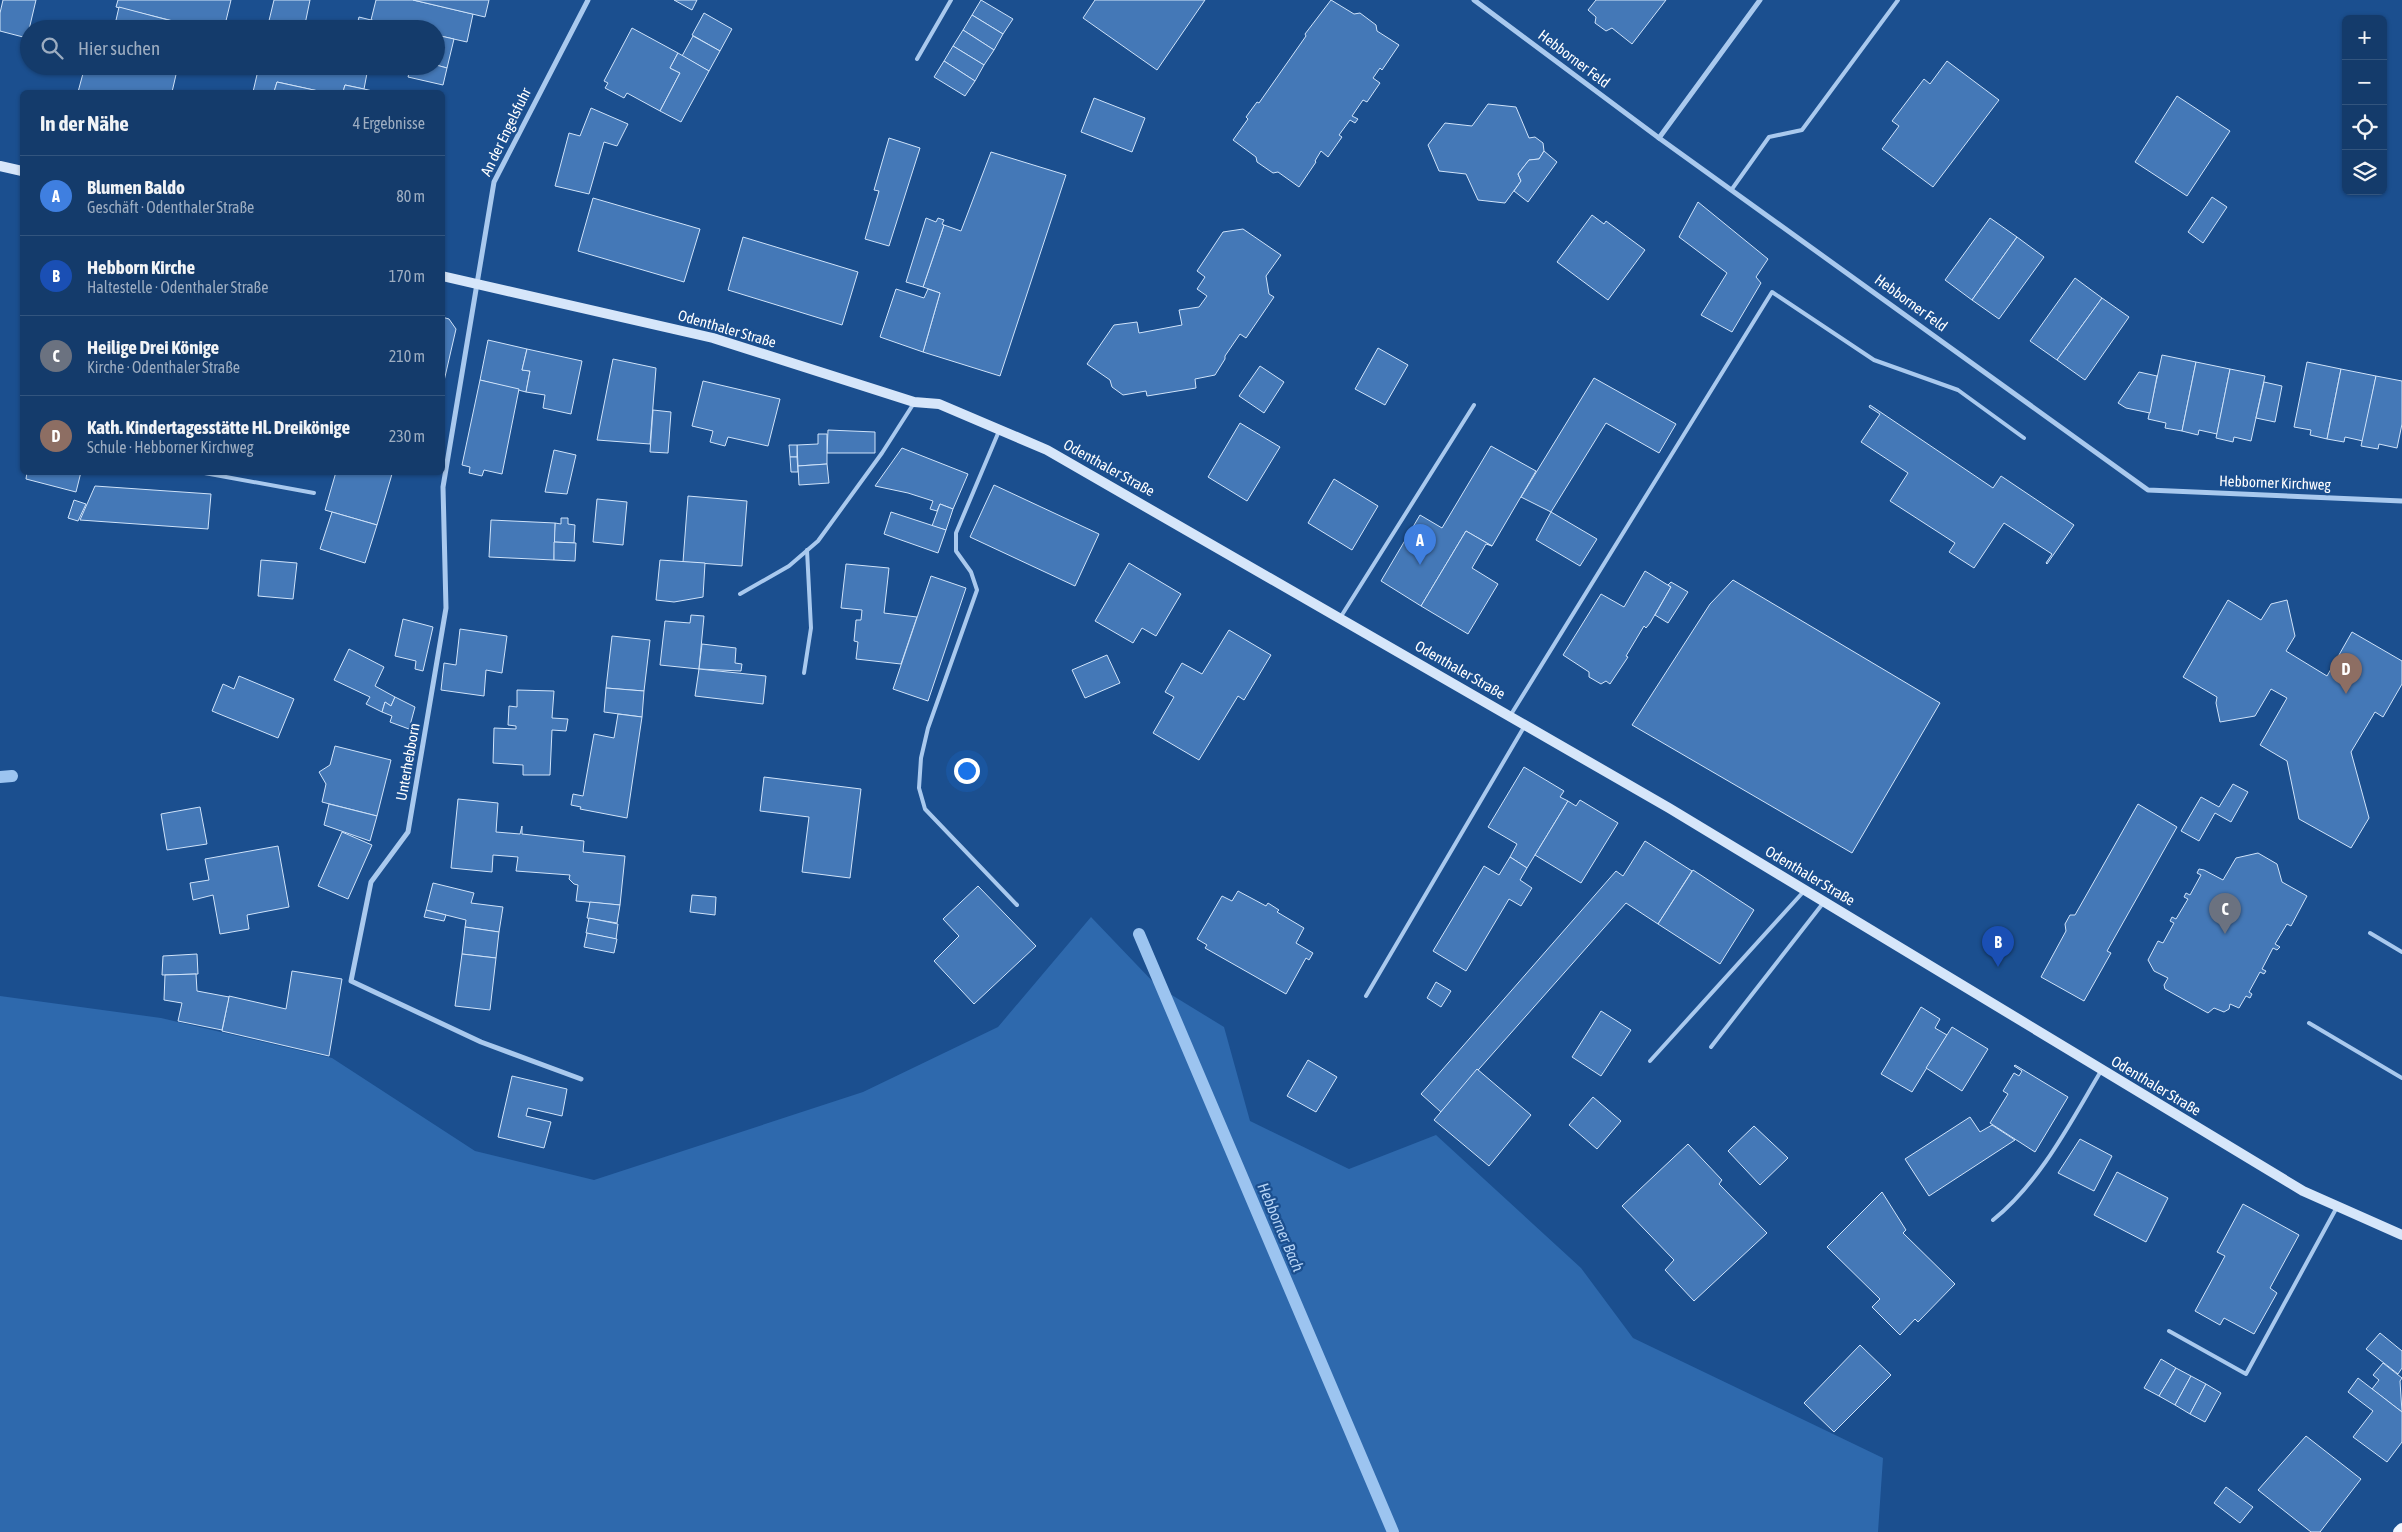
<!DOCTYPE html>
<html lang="de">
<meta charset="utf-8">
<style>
body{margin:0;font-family:"Asap Condensed",sans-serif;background:#1d4271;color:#f1f3f6}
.controls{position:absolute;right:15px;top:15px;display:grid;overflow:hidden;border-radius:8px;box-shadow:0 1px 4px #0004}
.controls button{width:45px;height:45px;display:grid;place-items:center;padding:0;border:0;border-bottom:1px solid #33557e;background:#143b6b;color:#f1f3f6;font:25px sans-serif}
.you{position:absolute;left:966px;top:770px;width:18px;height:18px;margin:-12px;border:4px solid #fff;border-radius:50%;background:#1a73e8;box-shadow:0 0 0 8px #1a73e833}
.badge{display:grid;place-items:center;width:32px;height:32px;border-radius:50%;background:#bca0f2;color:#fff;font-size:16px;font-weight:700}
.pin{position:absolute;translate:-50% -41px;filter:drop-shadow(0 1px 2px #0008)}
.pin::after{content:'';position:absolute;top:26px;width:18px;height:15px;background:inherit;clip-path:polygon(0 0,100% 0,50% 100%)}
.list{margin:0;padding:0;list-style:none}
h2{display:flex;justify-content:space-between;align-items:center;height:65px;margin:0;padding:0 20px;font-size:21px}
h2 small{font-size:16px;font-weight:400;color:#9dadc1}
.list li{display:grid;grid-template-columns:32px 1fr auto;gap:15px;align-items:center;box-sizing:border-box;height:80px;padding:0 20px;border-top:1px solid #33557e}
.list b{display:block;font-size:19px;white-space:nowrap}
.list p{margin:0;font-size:16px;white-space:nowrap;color:#9dadc1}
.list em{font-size:16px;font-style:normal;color:#9dadc1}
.icon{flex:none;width:28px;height:28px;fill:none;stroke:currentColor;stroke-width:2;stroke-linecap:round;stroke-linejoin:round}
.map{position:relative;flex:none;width:2402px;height:1532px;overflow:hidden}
.search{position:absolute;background:#143b6b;box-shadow:0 1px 4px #0004;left:20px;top:20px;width:425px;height:55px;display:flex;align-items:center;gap:12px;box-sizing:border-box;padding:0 18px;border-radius:28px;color:#9dadc1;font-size:19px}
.panel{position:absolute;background:#143b6b;box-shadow:0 1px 4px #0004;left:20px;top:90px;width:425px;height:385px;border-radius:8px}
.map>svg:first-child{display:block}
</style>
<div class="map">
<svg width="2402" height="1532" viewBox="0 0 2402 1532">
<rect width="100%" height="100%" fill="#1b4f8f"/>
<polygon fill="#2e69ad" points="1091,917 1157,986 1224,1027 1250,1121 1349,1169 1436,1135 1581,1268 1633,1338 1883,1458 1878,1532 0,1532 0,996 161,1018 332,1058 475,1151 594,1180 863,1092 998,1027"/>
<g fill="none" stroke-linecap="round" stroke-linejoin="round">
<g stroke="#9cc4f0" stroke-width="12">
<polyline points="0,777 12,776"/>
<polyline points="1139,934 1393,1532"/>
</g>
</g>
<g fill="#4478b7" stroke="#cfe3fa">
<polygon points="3,0 36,0 27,38 0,31 0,13"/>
<polygon points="118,0 231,0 224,29 206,29 116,7"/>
<polygon points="274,0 310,0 304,29 267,29"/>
<polygon points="376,0 413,0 473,14 467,42 436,35 436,29 410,29 371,20"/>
<polygon points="413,0 489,0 485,17"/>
<polygon points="674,0 697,0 692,10"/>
<polygon points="981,0 1013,19 1003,34 972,15"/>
<polygon points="1095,0 1205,0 1157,70 1083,18"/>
<polygon points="1331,0 1354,14 1360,13 1376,25 1377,31 1399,45 1382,70 1380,68 1373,78 1380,83 1367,102 1363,100 1352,116 1358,119 1355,123 1350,120 1339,135 1342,137 1328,157 1321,151 1315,161 1316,162 1299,187 1278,172 1273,173 1257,162 1256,157 1233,140 1248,119 1246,117 1257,102 1259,103 1306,36 1305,34"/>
<polygon points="1596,0 1666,0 1632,44 1612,28 1606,31 1595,23 1596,17 1588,10"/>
<polygon points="119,7 187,25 186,29 114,29"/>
<polygon points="704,13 732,29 720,51 692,35"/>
<polygon points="972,15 1003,34 994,50 963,30"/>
<polygon points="359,17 371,20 410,29 356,29"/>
<polygon points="632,28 678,53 670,68 680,73 660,111 627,93 624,98 605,88 608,83 604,81"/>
<polygon points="963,30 994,50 984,65 953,46"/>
<polygon points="436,35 454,39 447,68 436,65"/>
<polygon points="693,36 720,51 709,71 682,56"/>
<polygon points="953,46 984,65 975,81 944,61"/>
<polygon points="678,53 709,71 681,122 660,111 680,73 670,68"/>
<polygon points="944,61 975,81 965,96 934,77"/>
<polygon points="1947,61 1999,100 1933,187 1882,149 1899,126 1892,121 1924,79 1930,84"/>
<polygon points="436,65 447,68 443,85 408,77 411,66"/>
<polygon points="85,66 178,66 172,92 78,92"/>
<polygon points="259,66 360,66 368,68 364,89 345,85 343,92 323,92 277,82 274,92 253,92"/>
<polygon points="277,82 323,92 274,92"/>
<polygon points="345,85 364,89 377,92 343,92"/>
<polygon points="2177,96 2230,131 2187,196 2135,162"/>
<polygon points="1094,98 1145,118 1132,152 1081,132"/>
<polygon points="1488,104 1516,107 1529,138 1535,137 1543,143 1544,151 1539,159 1529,160 1518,174 1521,181 1505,203 1478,200 1466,174 1439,171 1428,145 1445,123 1472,126"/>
<polygon points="591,108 628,124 617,146 604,142 589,194 555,186 569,133 580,136"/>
<polygon points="889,138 920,148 889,246 865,239 879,191 874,190"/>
<polygon points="1544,151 1557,162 1528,202 1514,191 1521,181 1518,174 1529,160 1539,159"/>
<polygon points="991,152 1066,175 1000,376 923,352 940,293 923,287 944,225 961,231"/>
<polygon points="2212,197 2227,207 2203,243 2188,232"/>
<polygon points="593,198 700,229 684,282 578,251"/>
<polygon points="1698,202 1768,259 1756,277 1761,283 1732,332 1701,315 1727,273 1679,237"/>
<polygon points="1592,215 1604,224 1606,221 1645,250 1608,300 1557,262"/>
<polygon points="926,218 936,222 938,218 944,220 942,224 944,225 923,287 906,282"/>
<polygon points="1990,218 2017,237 1972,300 1945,280"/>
<polygon points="1243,229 1281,255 1266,276 1269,294 1274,297 1246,338 1240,334 1225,356 1225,359 1215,375 1195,379 1196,388 1147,396 1146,391 1123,395 1112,387 1110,380 1087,364 1114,325 1137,322 1139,333 1182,325 1179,310 1199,307 1207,296 1197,289 1205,277 1197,271 1223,232"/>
<polygon points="743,237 858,272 842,325 728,290"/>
<polygon points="2017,237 2044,257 1999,319 1972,300"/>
<polygon points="2075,278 2102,298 2057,360 2030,341"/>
<polygon points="896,289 924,298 928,289 940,293 923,352 880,337"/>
<polygon points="2102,298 2129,317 2085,380 2057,360"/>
<polygon points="442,317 449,319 456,329 444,381"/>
<polygon points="488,340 527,349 522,370 530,371 526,392 480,380"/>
<polygon points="1378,348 1408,365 1385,405 1355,389"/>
<polygon points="527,349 582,361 571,414 543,408 545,395 526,392 530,371 522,370"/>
<polygon points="2162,355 2196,362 2182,431 2165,428 2166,423 2148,419"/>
<polygon points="613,359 656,368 650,444 597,440"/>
<polygon points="2196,362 2230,369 2217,434 2199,430 2198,435 2182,431"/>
<polygon points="2307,362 2341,369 2327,439 2310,435 2311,430 2294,427"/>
<polygon points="1260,366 1284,382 1264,413 1239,396"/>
<polygon points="2230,369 2265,376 2251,441 2234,437 2233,442 2216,438"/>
<polygon points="2341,369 2376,376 2363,441 2345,437 2344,442 2327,439"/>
<polygon points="2139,372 2157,376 2150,413 2126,408 2118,403"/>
<polygon points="2376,376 2402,381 2402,424 2397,448 2379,444 2378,449 2361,446"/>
<polygon points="1594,378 1676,424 1659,453 1606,423 1551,512 1521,497"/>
<polygon points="480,380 519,389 502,474 484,470 482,476 469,473 470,467 462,465"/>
<polygon points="703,381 780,399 768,446 728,437 725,446 710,442 713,431 692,426"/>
<polygon points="2264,382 2282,386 2275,422 2256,418"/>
<polygon points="1870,405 1993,488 2001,476 2074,525 2047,564 2046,563 2052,554 2004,523 1974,568 1949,552 1955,543 1890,501 1908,473 1861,442 1880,414 1869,407"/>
<polygon points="653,410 671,412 668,453 650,452"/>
<polygon points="1240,423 1280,447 1247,501 1208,477"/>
<polygon points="828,430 875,432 875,453 827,453"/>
<polygon points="818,434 827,434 827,464 798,466 797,445 818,444"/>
<polygon points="789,445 797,445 797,457 790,457"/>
<polygon points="1491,446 1536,471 1492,546 1466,531 1421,606 1381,581 1420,515 1442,528"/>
<polygon points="902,448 968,474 953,509 940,504 937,511 930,509 933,501 908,493 875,486"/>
<polygon points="554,450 576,455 567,494 545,492"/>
<polygon points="790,457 797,457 798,472 791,472"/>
<polygon points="827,464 829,483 799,485 798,466"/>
<polygon points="27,472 81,472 76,492 26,479"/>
<polygon points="336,472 392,474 377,525 325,510"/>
<polygon points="1334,479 1378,506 1352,550 1308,523"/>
<polygon points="994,485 1099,534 1075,586 970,537"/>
<polygon points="95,486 211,494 208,529 80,520"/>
<polygon points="688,496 747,501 742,566 683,562"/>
<polygon points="597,499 627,502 623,545 593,542"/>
<polygon points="74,500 86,504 78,521 68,518"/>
<polygon points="940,504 953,509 946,530 932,526"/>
<polygon points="332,512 377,525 365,563 320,549"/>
<polygon points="891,512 946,530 938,553 884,534"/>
<polygon points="1551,512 1597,539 1580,566 1536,540"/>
<polygon points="561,518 568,518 568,524 575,525 574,543 554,542 555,523 561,524"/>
<polygon points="491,520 555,523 554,560 489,557"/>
<polygon points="1466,531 1492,546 1486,544 1472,568 1498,584 1468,634 1421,606"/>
<polygon points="554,542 576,543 575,561 554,560"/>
<polygon points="261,560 297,563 293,599 258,596"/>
<polygon points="660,560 705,563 703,597 674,602 656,600"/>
<polygon points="1129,563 1181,594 1156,636 1142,628 1133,643 1095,621"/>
<polygon points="846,564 889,568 884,613 917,617 901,664 856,659 858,642 854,641 856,620 861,620 862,610 841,608"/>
<polygon points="1645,571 1671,587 1650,623 1646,628 1644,626 1626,656 1628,657 1610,684 1606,681 1601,684 1589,677 1589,672 1563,655 1601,594 1624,607"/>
<polygon points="931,576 966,588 928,701 893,689"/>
<polygon points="1733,580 1940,703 1852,853 1632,725 1710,604"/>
<polygon points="1671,582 1688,592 1668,623 1655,615 1671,587 1668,585"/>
<polygon points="2228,600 2261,620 2271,604 2287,600 2295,636 2286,651 2327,676 2352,632 2402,661 2402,684 2383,717 2375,712 2351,752 2369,818 2351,848 2299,819 2287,761 2260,745 2287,698 2271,689 2255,716 2220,722 2216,703 2217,697 2183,677"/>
<polygon points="691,615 704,616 699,669 660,665 665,621 690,623"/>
<polygon points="403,619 433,627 423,671 415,669 416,661 395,656"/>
<polygon points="460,629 507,636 502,673 486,670 484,696 441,690 444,663 456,665"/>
<polygon points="1229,630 1271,655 1244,700 1238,696 1199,760 1153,733 1174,697 1165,692 1182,663 1202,674"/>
<polygon points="612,636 650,640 644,691 606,688"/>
<polygon points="702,644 736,648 735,663 742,664 741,671 699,669"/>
<polygon points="349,649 384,667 375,686 395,697 391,706 385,702 382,712 366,704 370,697 334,680"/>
<polygon points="1107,655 1120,683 1085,698 1072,670"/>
<polygon points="699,669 766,676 763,704 695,696"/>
<polygon points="239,676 294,699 278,738 212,711 223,684 234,689"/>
<polygon points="606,688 644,691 642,717 604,712"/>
<polygon points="517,690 554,691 552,718 568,719 566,731 552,730 550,775 523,775 523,765 493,763 494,728 516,729 516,726 508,725 509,706 517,707"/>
<polygon points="395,697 415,707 409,729 390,722 392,716 382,712 385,702 391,706"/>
<polygon points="618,714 642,717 627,818 580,809 581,807 571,805 573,794 583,796 594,734 614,738"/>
<polygon points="335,746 391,760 377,816 322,802 326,784 319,772 330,765"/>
<polygon points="1524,767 1564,791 1560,797 1568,801 1527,868 1510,857 1517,844 1488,827"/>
<polygon points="764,777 861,789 850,878 802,872 809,817 760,811"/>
<polygon points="2233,784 2248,792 2231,822 2215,813 2199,841 2181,831 2201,797 2219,807"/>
<polygon points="458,799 498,803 496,832 520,834 522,826 522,834 584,841 583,852 625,856 620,905 576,901 578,885 574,884 569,879 570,875 516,871 518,857 493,855 492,872 451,868"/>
<polygon points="1580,800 1618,823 1581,883 1535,855 1568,801 1576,806"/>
<polygon points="329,804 377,816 370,841 324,825"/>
<polygon points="2138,804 2177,827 2107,951 2111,953 2084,1001 2041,977 2066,931 2065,924 2070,915 2075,915"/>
<polygon points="200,807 207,844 167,850 161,814"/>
<polygon points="342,832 372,845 348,899 318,886"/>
<polygon points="1645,841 1692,871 1658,924 1626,903 1441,1112 1421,1094 1616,871 1623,876"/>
<polygon points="278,846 289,907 247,915 249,929 220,934 213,895 193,900 190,883 209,880 205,859"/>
<polygon points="2258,853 2277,864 2282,882 2307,896 2291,926 2287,924 2275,944 2280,947 2277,950 2273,948 2262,969 2266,971 2264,974 2260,972 2249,992 2252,994 2250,998 2246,996 2239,1008 2230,1004 2229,1009 2224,1012 2214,1008 2208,1013 2165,989 2164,985 2168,978 2154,971 2148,960 2158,941 2163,943 2174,923 2170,921 2172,917 2176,919 2188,899 2184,897 2186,893 2190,895 2201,875 2197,873 2199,869 2204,870 2223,880 2236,858"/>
<polygon points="1510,857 1527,868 1520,880 1532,888 1521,906 1509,899 1466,971 1433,951 1484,866 1499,875"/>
<polygon points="1693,870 1754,910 1720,964 1658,924"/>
<polygon points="433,883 474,893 471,903 503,907 499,932 465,927 466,920 426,910"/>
<polygon points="978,886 1036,946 974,1004 934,961 959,936 943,919"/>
<polygon points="1238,891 1266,906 1268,903 1279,910 1277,912 1304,928 1296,943 1313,953 1309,960 1306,958 1286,994 1205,948 1207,945 1197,939 1222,896 1232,901"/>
<polygon points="692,895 716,897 715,915 690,912"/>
<polygon points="590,902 620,905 617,923 587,918"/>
<polygon points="426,910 446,915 444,921 424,917"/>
<polygon points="589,918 618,924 616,939 586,933"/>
<polygon points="465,927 499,932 496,958 462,954"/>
<polygon points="587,933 617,939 614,953 584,947"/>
<polygon points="197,954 198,974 162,975 163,956"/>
<polygon points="462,954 496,958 490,1010 455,1006"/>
<polygon points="292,971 342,979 329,1056 222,1031 229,996 286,1009"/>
<polygon points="196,974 197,991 229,997 222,1030 178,1021 182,1003 164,1000 165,975"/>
<polygon points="1436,982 1451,991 1441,1007 1427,998"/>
<polygon points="1921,1007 1940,1019 1935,1028 1947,1035 1912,1092 1881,1074"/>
<polygon points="1601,1011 1631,1030 1601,1076 1572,1057"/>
<polygon points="1952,1027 1988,1049 1962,1091 1926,1068"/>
<polygon points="1308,1060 1337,1077 1316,1112 1287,1096"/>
<polygon points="2015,1065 2068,1097 2035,1152 1990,1123 2008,1094 2003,1091 2014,1073 2019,1076 2022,1071 2014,1066"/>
<polygon points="1477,1069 1531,1115 1489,1166 1434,1120"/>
<polygon points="512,1076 567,1089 562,1116 528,1108 526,1116 551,1122 544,1148 498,1137"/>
<polygon points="1593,1097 1621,1121 1597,1149 1569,1125"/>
<polygon points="1970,1117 1980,1132 1992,1125 2015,1140 1929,1196 1905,1159"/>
<polygon points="1754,1126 1788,1158 1760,1185 1728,1151"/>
<polygon points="2080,1139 2112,1156 2094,1191 2058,1173"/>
<polygon points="1688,1144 1722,1180 1719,1184 1767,1233 1694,1301 1665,1270 1674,1260 1622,1206"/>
<polygon points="2117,1172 2168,1198 2146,1242 2094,1215"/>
<polygon points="1882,1192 1906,1230 1903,1233 1955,1284 1918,1322 1915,1319 1900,1335 1872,1307 1880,1299 1827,1247"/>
<polygon points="2243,1204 2299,1235 2270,1288 2277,1293 2254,1334 2224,1318 2220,1325 2195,1311 2225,1256 2217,1252"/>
<polygon points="2380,1333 2402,1351 2402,1368 2398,1374 2366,1349"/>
<polygon points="1860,1345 1891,1375 1834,1432 1804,1403"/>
<polygon points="2161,1359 2176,1368 2159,1396 2144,1388"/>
<polygon points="2383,1363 2402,1378 2400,1381 2402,1412 2372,1389 2379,1380 2373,1375"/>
<polygon points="2176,1368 2191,1376 2175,1405 2159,1396"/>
<polygon points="2191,1376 2206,1384 2190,1414 2175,1405"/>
<polygon points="2358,1378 2402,1412 2402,1442 2387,1462 2353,1437 2373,1411 2348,1392"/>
<polygon points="2206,1384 2221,1393 2205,1422 2190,1414"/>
<polygon points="2306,1436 2361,1479 2320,1532 2311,1532 2258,1490"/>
<polygon points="2226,1487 2253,1507 2240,1523 2214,1503"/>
</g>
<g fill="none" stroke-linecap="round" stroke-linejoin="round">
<g stroke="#a9c9ee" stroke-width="4">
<polyline points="917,59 951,0"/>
<polyline points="1732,189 1769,137 1802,130 1898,0"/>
<polyline points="999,431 956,533 956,551 971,572 977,590 928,728 921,758 919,788 925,809 1017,905"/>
<polyline points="199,472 314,493"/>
<polyline points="740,594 789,566 818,541 882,453 914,403"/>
<polyline points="1340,618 1474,405"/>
<polyline points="804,673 811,628 807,550"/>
<polyline points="1510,716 1772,292 1874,360 1958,390 2024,438"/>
<polyline points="2370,933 2402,952"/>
<polyline points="1366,996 1524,727"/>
<polyline points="2309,1023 2402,1078"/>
<polyline points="1711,1047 1824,902"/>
<polyline points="1650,1061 1805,890"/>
<path d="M 1993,1220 C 2041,1181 2070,1123 2101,1071"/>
<polyline points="2169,1331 2246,1374 2337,1207"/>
</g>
<g stroke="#a9c9ee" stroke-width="5">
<polyline points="1474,0 1659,138 2148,490 2402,501"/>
<polyline points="1659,138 1760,0"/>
<polyline points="581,1079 481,1042 351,981 371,882 408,832 446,608 443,487 494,182 588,0"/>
</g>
<g stroke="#d6e6fa" stroke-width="10">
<polyline points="0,166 22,171"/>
<polyline points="442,276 713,338 914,402 939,404 1047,450 1669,808 2303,1191 2402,1235"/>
</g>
<polyline stroke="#f0f6ff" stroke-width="12" points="2399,1532 2402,1529"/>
</g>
<g text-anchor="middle" stroke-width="4.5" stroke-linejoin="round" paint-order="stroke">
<g font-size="15" fill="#fff" stroke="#1b4f8f">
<text transform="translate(1574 59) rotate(37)" y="5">Hebborner Feld</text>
<text transform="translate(506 132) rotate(-64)" y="5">An der Engelsfuhr</text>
<text transform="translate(1911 303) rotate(36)" y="5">Hebborner Feld</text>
<text transform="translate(727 329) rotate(16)" y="5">Odenthaler Straße</text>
<text transform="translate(1109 468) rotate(29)" y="5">Odenthaler Straße</text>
<text transform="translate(2275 483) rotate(2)" y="5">Hebborner Kirchweg</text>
<text transform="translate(1460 670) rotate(30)" y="5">Odenthaler Straße</text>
<text transform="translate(408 762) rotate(-80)" y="5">Unterhebborn</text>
<text transform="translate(1810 876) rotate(31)" y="5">Odenthaler Straße</text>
<text transform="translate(2156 1086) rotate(31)" y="5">Odenthaler Straße</text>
</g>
<g font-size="16" font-style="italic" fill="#b5d3f5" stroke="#1b4f8f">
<text transform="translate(1281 1227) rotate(67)" y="6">Hebborner Bach</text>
</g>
</g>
</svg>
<div class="controls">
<button>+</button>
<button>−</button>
<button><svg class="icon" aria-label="locate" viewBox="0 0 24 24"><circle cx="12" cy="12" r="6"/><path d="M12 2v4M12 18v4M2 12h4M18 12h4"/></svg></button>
<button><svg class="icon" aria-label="layers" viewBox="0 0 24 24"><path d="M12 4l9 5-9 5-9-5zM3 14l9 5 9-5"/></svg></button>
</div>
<div class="you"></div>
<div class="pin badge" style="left:1420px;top:565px;background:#3f7fe0">A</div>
<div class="pin badge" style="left:1998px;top:967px;background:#1a4fb4">B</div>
<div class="pin badge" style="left:2225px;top:934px;background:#6b7280">C</div>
<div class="pin badge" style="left:2346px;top:694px;background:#8d6e63">D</div>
<div class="search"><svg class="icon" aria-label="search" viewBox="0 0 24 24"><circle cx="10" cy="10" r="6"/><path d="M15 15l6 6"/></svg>Hier suchen</div>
<section class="panel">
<h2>In der Nähe<small>4 Ergebnisse</small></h2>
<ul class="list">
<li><span class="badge" style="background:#3f7fe0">A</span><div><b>Blumen Baldo</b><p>Geschäft · Odenthaler Straße</p></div><em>80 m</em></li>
<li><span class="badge" style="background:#1a4fb4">B</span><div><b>Hebborn Kirche</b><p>Haltestelle · Odenthaler Straße</p></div><em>170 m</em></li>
<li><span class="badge" style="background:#6b7280">C</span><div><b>Heilige Drei Könige</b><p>Kirche · Odenthaler Straße</p></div><em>210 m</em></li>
<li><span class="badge" style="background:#8d6e63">D</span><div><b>Kath. Kindertagesstätte Hl. Dreikönige</b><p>Schule · Hebborner Kirchweg</p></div><em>230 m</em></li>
</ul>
</section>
</div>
